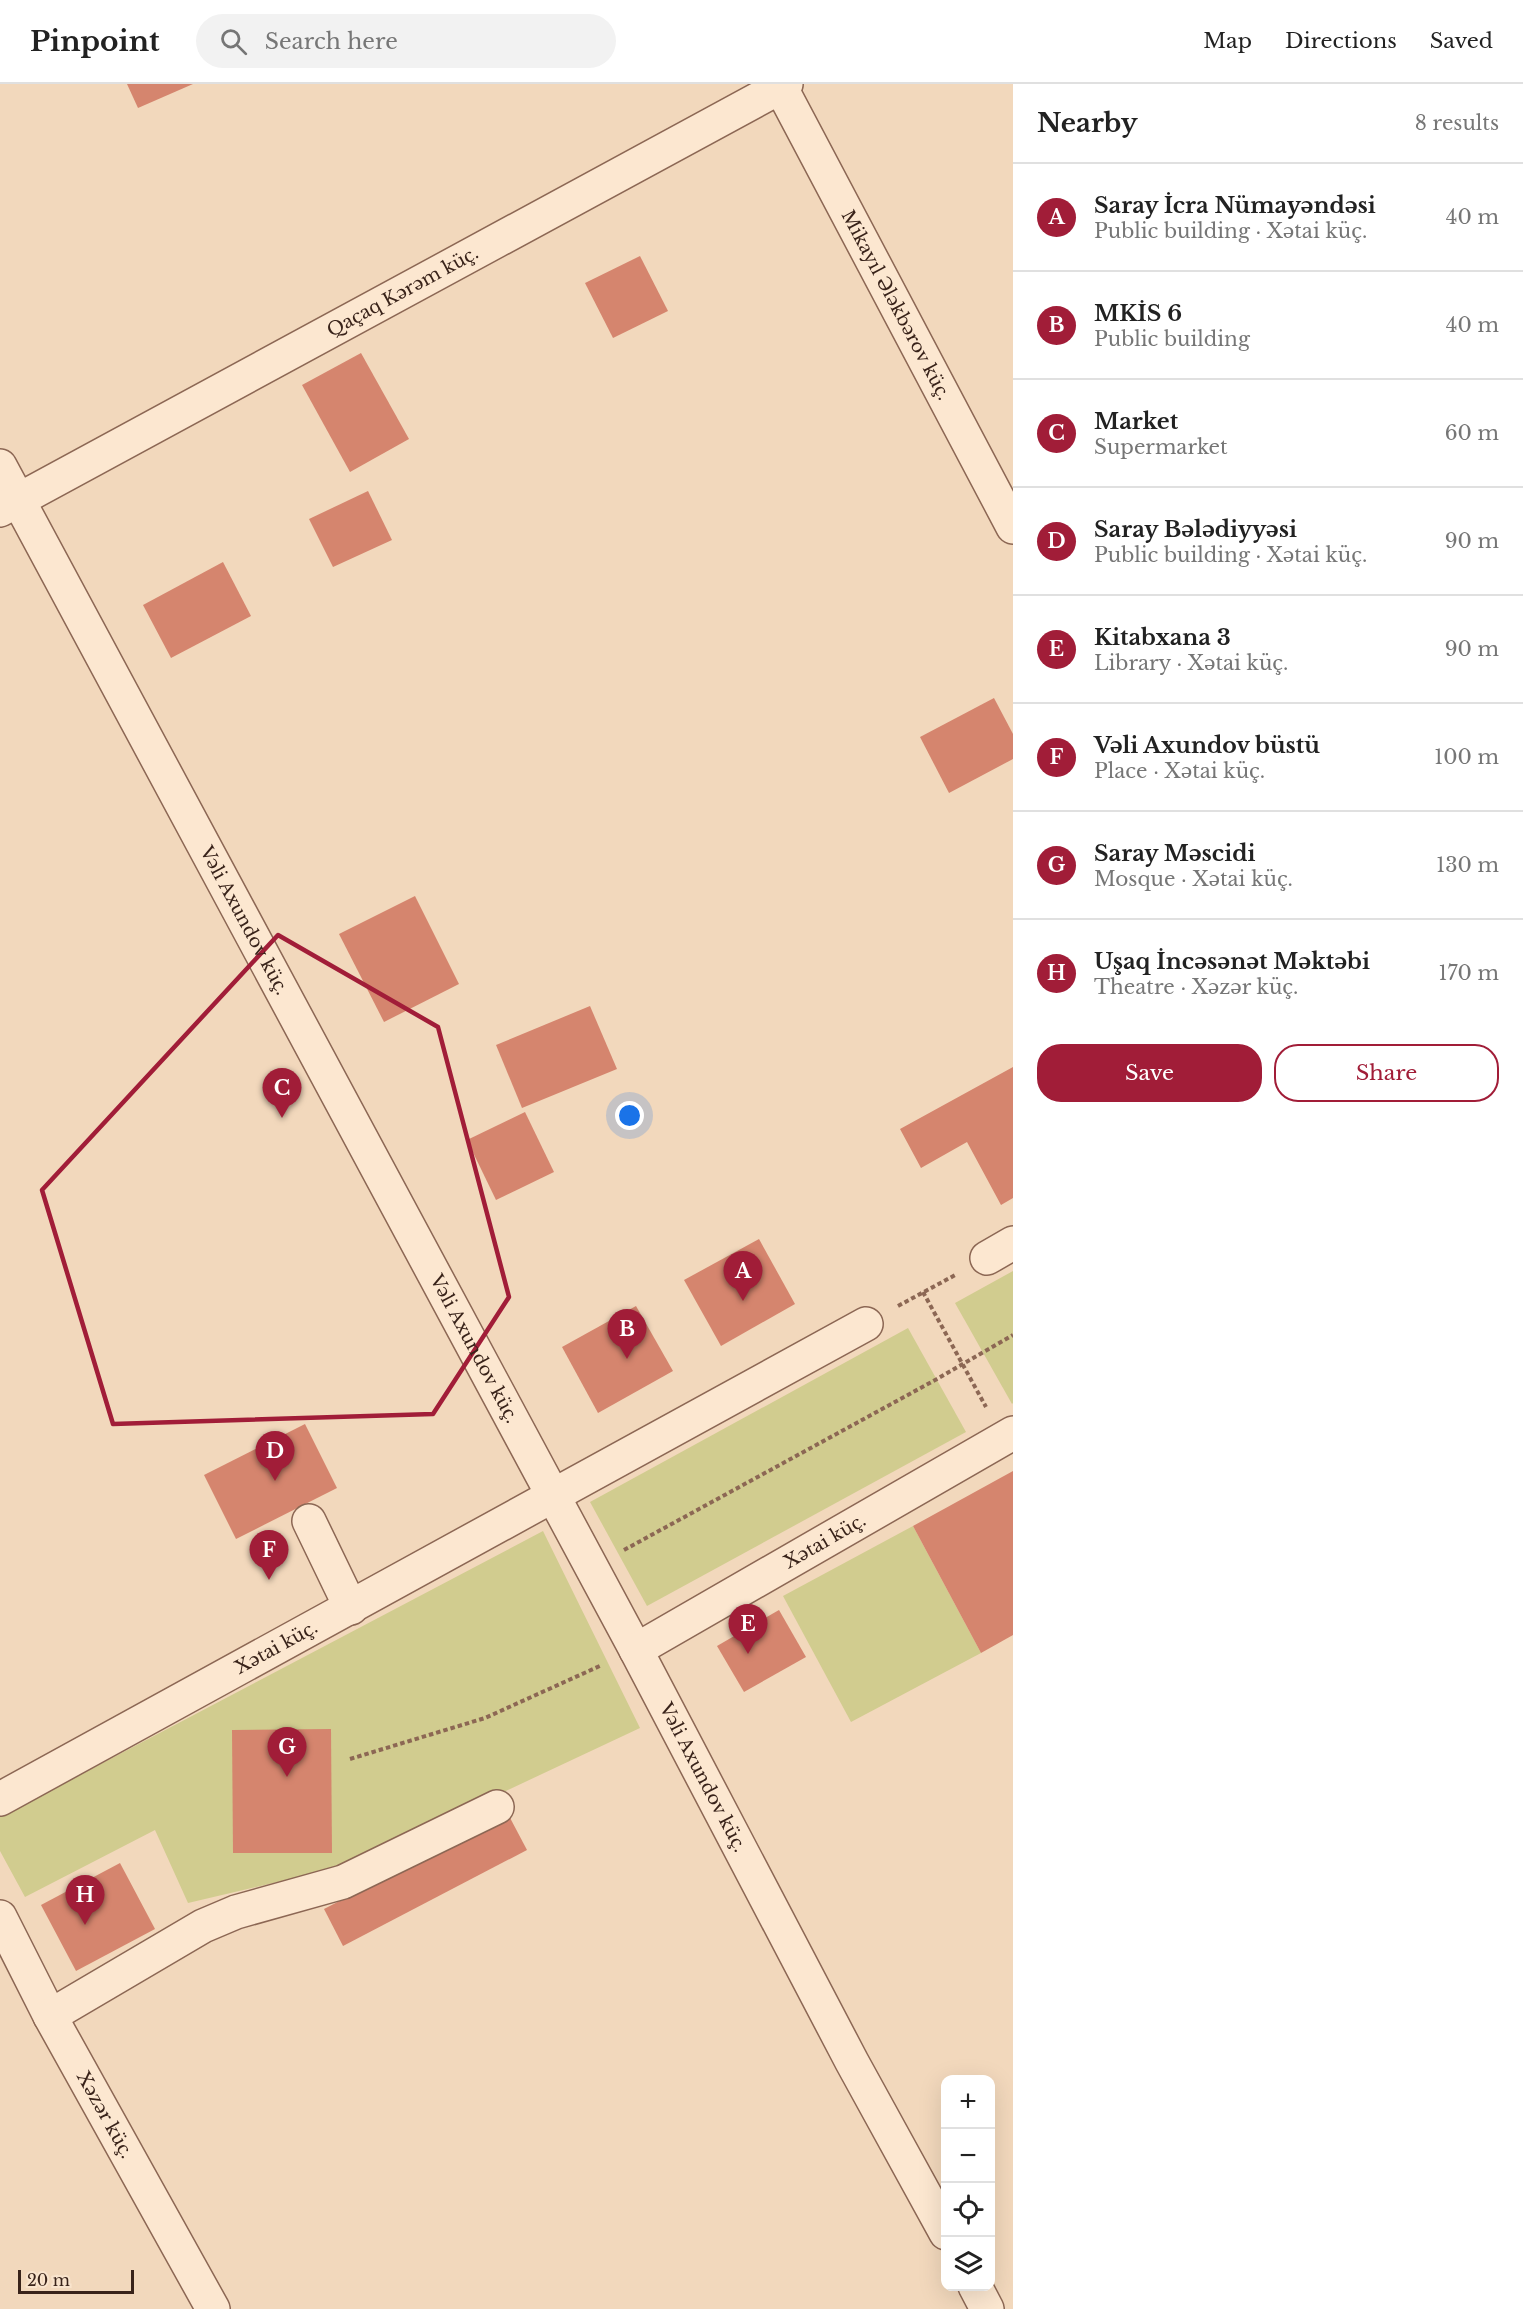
<!DOCTYPE html>
<meta charset="utf-8">
<style>
body{margin:0;font-family:"Libre Baskerville",serif;background:#f2f2f2;color:#222}
.controls{position:absolute;right:18px;bottom:18px;display:grid;overflow:hidden;border-radius:12px;box-shadow:0 6px 24px #0002}
.controls button{width:54px;height:54px;display:grid;place-items:center;padding:0;border:0;border-bottom:2px solid #e0e0e0;background:#fff;color:#222;font:30px sans-serif}
.scale{position:absolute;left:18px;bottom:15px;width:116px;box-sizing:border-box;padding-left:6px;border:3px solid #39231a;border-top:0;font-size:16px;line-height:21px;white-space:nowrap;color:#39231a;-webkit-text-stroke:4px #f9e4cd;paint-order:stroke}
.you{position:absolute;left:630px;top:1032px;width:21px;height:21px;margin:-15px;border:4px solid #fff;border-radius:50%;background:#1a73e8;box-shadow:0 0 0 9px #1a73e833}
.badge{display:grid;place-items:center;width:39px;height:39px;border-radius:50%;background:#a11d38;color:#fff;font-size:20px;font-weight:700}
.pin{position:absolute;translate:-50% -50px;filter:drop-shadow(0 2px 3px #0008)}
.pin::after{content:'';position:absolute;top:32px;width:21px;height:18px;background:inherit;clip-path:polygon(0 0,100% 0,50% 100%)}
.list{margin:0;padding:0;list-style:none}
h2{display:flex;justify-content:space-between;align-items:center;height:78px;margin:0;padding:0 24px;font-size:26px}
h2 small{font-size:20px;font-weight:400;color:#767676}
.list li{display:grid;grid-template-columns:39px 1fr auto;gap:18px;align-items:center;box-sizing:border-box;height:108px;padding:0 24px;border-top:2px solid #e0e0e0}
.list b{display:block;font-size:22px;white-space:nowrap}
.list p{margin:0;font-size:20px;white-space:nowrap;color:#767676}
.list em{font-size:20px;font-style:normal;color:#767676}
.actions{display:flex;gap:12px;padding:18px 24px}
.actions a{flex:1;padding:14px 0;border:2px solid #a11d38;border-radius:24px;text-align:center;font-size:21px;color:#a11d38}
.actions .main{background:#a11d38;color:#fff}
.icon{flex:none;width:33px;height:33px;fill:none;stroke:currentColor;stroke-width:2;stroke-linecap:round;stroke-linejoin:round}
.map{position:relative;flex:none;width:1013px;height:2225px;overflow:hidden}
header{display:flex;align-items:center;gap:36px;box-sizing:border-box;height:84px;padding:0 30px;background:#fff;border-bottom:2px solid #e0e0e0}
header strong{font-size:28px}
nav{display:flex;gap:33px;margin-inline-start:auto;font-size:21px}
.search{width:420px;height:54px;background:#f2f2f2;display:flex;align-items:center;gap:15px;box-sizing:border-box;padding:0 21px;border-radius:33px;color:#767676;font-size:22px}
main{display:flex}
aside{flex:1;background:#fff}
.map>svg:first-child{display:block}
</style>
<header>
<strong>Pinpoint</strong>
<div class="search"><svg class="icon" aria-label="search" viewBox="0 0 24 24"><circle cx="10" cy="10" r="6"/><path d="M15 15l6 6"/></svg>Search here</div>
<nav><a>Map</a><a>Directions</a><a>Saved</a></nav>
</header>
<main>
<div class="map">
<svg width="1013" height="2225" viewBox="0 0 1013 2225">
<rect width="100%" height="100%" fill="#f2d8bc"/>
<g fill="#d1cc8f">
<polygon points="1013,1187 1013,1319 1012,1320 955,1219"/>
<polygon points="908,1244 966,1348 647,1522 590,1418"/>
<polygon points="913,1442 981,1569 851,1638 783,1512"/>
<polygon points="543,1447 640,1644 346,1782 188,1819 155,1746 25,1813 0,1767 0,1733"/>
</g>
<g fill="#d5856e">
<polygon points="127,0 193,0 138,24"/>
<polygon points="640,172 668,227 613,254 585,199"/>
<polygon points="361,269 409,355 350,388 302,301"/>
<polygon points="368,407 392,456 333,483 309,435"/>
<polygon points="223,478 251,532 171,574 143,521"/>
<polygon points="994,614 1013,650 1013,675 949,709 920,653"/>
<polygon points="415,812 459,900 384,938 339,850"/>
<polygon points="590,922 617,985 522,1024 496,961"/>
<polygon points="1013,983 1013,1114 1001,1121 967,1058 921,1084 900,1045"/>
<polygon points="525,1028 554,1088 496,1116 467,1056"/>
<polygon points="759,1155 795,1220 721,1262 684,1196"/>
<polygon points="636,1222 673,1287 598,1329 562,1263"/>
<polygon points="305,1340 337,1404 236,1455 204,1391"/>
<polygon points="1013,1387 1013,1551 981,1569 913,1442"/>
<polygon points="779,1526 806,1573 744,1608 717,1562"/>
<polygon points="331,1645 332,1769 233,1769 232,1646"/>
<polygon points="508,1730 527,1766 343,1862 324,1825"/>
<polygon points="120,1779 155,1845 76,1887 41,1821"/>
</g>
<g fill="none" stroke-linecap="round" stroke-linejoin="round">
<g stroke="#8c6754" stroke-width="36">
<g id="minor">
<path id="s1" d="M 779,0 L 1013,443"/>
<path id="s2" d="M 0,382 L 636,1566 L 852,1978 L 946,2149"/>
<path id="s3" d="M 0,426 L 786,0"/>
<polyline points="987,1174 1013,1159"/>
<polyline points="309,1437 351,1524"/>
<path id="s4" d="M 636,1566 L 1013,1349"/>
<path id="s5" d="M 0,1715 L 866,1240"/>
<path id="s6" d="M 0,1833 L 50,1932 L 213,2225"/>
<polyline points="50,1932 203,1842 236,1828 343,1798 497,1723"/>
<polyline points="975,2202 987,2225"/>
</g>
</g>
<g stroke="#8c6754" stroke-width="4" stroke-dasharray="4.5 3" stroke-linecap="butt">
<polyline points="923,1208 986,1323"/>
<polyline points="898,1222 957,1190"/>
<polyline points="624,1466 937,1295 1013,1251"/>
<polyline points="350,1675 485,1634 602,1581"/>
</g>
<use href="#minor" stroke="#fce7d0" stroke-width="33"/>
</g>
<path fill="none" stroke="#a11d38" stroke-width="4.5" stroke-linejoin="round" d="M 278,851 L 438,943 L 509,1213 L 433,1330 L 113,1340 L 42,1106 Z"/>
<g text-anchor="middle" stroke-width="5" stroke-linejoin="round" paint-order="stroke">
<g font-size="18" fill="#39231a" stroke="#f9e4cd">
<text dy="6" stroke="none"><textPath href="#s3" startOffset="458">Qaçaq Kərəm küç.</textPath></text>
<text dy="6" stroke="none"><textPath href="#s1" startOffset="250">Mikayıl Ələkbərov küç.</textPath></text>
<text dy="6" stroke="none"><textPath href="#s2" startOffset="516">Vəli Axundov küç.</textPath></text>
<text dy="6" stroke="none"><textPath href="#s2" startOffset="1002">Vəli Axundov küç.</textPath></text>
<text dy="6" stroke="none"><textPath href="#s4" startOffset="218">Xətai küç.</textPath></text>
<text dy="6" stroke="none"><textPath href="#s5" startOffset="315">Xətai küç.</textPath></text>
<text dy="6" stroke="none"><textPath href="#s2" startOffset="1488">Vəli Axundov küç.</textPath></text>
<text dy="6" stroke="none"><textPath href="#s6" startOffset="224">Xəzər küç.</textPath></text>
</g>
</g>
</svg>
<div class="controls">
<button>+</button>
<button>−</button>
<button><svg class="icon" aria-label="locate" viewBox="0 0 24 24"><circle cx="12" cy="12" r="6"/><path d="M12 2v4M12 18v4M2 12h4M18 12h4"/></svg></button>
<button><svg class="icon" aria-label="layers" viewBox="0 0 24 24"><path d="M12 4l9 5-9 5-9-5zM3 14l9 5 9-5"/></svg></button>
</div>
<div class="scale">20 m</div>
<div class="you"></div>
<div class="pin badge" style="left:743px;top:1217px">A</div>
<div class="pin badge" style="left:627px;top:1275px">B</div>
<div class="pin badge" style="left:282px;top:1034px">C</div>
<div class="pin badge" style="left:275px;top:1397px">D</div>
<div class="pin badge" style="left:748px;top:1570px">E</div>
<div class="pin badge" style="left:269px;top:1496px">F</div>
<div class="pin badge" style="left:287px;top:1693px">G</div>
<div class="pin badge" style="left:85px;top:1841px">H</div>
</div>
<aside>
<h2>Nearby<small>8 results</small></h2>
<ul class="list">
<li><span class="badge">A</span><div><b>Saray İcra Nümayəndəsi</b><p>Public building · Xətai küç.</p></div><em>40 m</em></li>
<li><span class="badge">B</span><div><b>MKİS 6</b><p>Public building</p></div><em>40 m</em></li>
<li><span class="badge">C</span><div><b>Market</b><p>Supermarket</p></div><em>60 m</em></li>
<li><span class="badge">D</span><div><b>Saray Bələdiyyəsi</b><p>Public building · Xətai küç.</p></div><em>90 m</em></li>
<li><span class="badge">E</span><div><b>Kitabxana 3</b><p>Library · Xətai küç.</p></div><em>90 m</em></li>
<li><span class="badge">F</span><div><b>Vəli Axundov büstü</b><p>Place · Xətai küç.</p></div><em>100 m</em></li>
<li><span class="badge">G</span><div><b>Saray Məscidi</b><p>Mosque · Xətai küç.</p></div><em>130 m</em></li>
<li><span class="badge">H</span><div><b>Uşaq İncəsənət Məktəbi</b><p>Theatre · Xəzər küç.</p></div><em>170 m</em></li>
</ul>
<div class="actions"><a class="main">Save</a><a>Share</a></div>
</aside>
</main>
